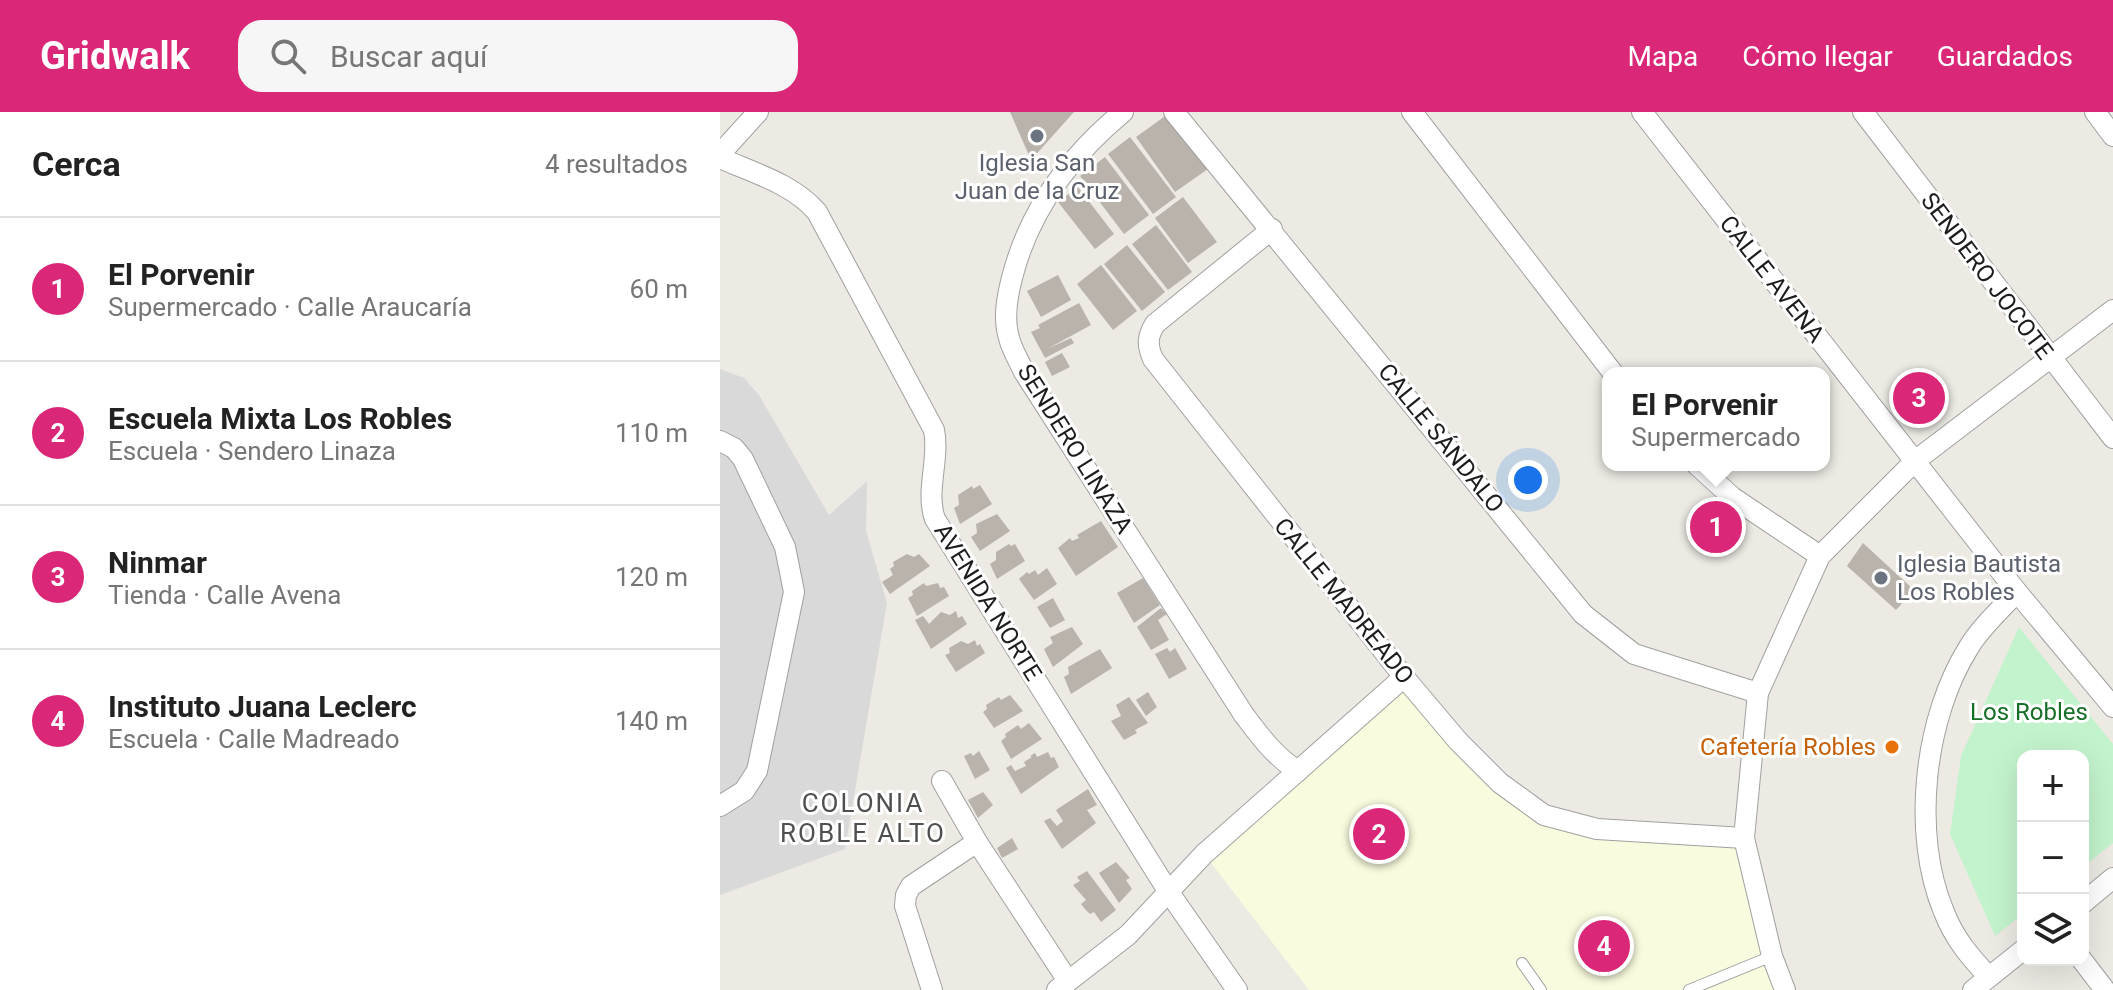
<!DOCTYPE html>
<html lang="es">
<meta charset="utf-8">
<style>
body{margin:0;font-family:Roboto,sans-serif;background:#f6f6f6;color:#222}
.controls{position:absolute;right:24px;bottom:24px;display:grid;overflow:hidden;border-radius:16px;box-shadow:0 8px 32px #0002}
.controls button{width:72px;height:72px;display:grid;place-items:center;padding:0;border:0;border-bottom:2px solid #e0e0e0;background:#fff;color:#222;font:40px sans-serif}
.you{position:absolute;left:808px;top:368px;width:28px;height:28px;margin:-20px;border:6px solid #fff;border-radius:50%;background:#1a73e8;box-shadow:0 0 0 12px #1a73e833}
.badge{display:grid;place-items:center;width:52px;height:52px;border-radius:50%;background:#db2777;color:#fff;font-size:26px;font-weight:700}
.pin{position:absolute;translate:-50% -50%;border:4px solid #fff;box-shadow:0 2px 8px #0006}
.popup{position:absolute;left:882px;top:255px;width:228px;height:104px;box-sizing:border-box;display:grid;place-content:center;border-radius:16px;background:#fff;filter:drop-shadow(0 2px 6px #0005);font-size:26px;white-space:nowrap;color:#767676}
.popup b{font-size:30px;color:#222}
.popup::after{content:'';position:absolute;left:50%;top:100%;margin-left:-16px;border:16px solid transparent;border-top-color:#fff}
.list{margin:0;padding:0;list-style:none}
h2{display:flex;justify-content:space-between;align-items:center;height:104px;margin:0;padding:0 32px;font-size:34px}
h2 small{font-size:26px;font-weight:400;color:#767676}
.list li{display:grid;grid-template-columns:52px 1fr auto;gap:24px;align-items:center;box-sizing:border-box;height:144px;padding:0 32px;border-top:2px solid #e0e0e0}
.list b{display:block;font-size:30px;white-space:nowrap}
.list p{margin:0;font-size:26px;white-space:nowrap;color:#767676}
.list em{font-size:26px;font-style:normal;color:#767676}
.icon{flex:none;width:44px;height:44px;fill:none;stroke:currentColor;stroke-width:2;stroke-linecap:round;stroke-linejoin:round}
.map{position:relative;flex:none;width:1393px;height:878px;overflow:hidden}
header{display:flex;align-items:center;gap:48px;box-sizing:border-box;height:112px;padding:0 40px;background:#db2777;color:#fff}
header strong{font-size:38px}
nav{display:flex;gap:44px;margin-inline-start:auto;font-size:28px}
.search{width:560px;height:72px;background:#f6f6f6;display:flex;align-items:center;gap:20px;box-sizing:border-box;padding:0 28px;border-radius:24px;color:#767676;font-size:30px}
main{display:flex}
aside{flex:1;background:#fff}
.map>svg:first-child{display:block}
</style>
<header>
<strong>Gridwalk</strong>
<div class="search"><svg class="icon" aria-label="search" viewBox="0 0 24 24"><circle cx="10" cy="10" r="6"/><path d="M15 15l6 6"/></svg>Buscar aquí</div>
<nav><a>Mapa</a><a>Cómo llegar</a><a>Guardados</a></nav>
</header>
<main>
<aside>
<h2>Cerca<small>4 resultados</small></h2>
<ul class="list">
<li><span class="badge">1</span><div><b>El Porvenir</b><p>Supermercado · Calle Araucaría</p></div><em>60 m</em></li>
<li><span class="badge">2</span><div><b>Escuela Mixta Los Robles</b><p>Escuela · Sendero Linaza</p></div><em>110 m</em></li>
<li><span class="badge">3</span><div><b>Ninmar</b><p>Tienda · Calle Avena</p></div><em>120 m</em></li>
<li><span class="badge">4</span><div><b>Instituto Juana Leclerc</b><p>Escuela · Calle Madreado</p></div><em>140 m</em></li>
</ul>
</aside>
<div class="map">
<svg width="1393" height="878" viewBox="0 0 1393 878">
<rect width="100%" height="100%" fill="#eceae3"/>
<polygon fill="#dad9d9" points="0,257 24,266 39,283 109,403 147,369 146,419 167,491 125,737 0,783"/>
<polygon fill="#f8fbdd" points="684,565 824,703 1032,729 1044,789 1074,878 589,878 484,742"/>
<polygon fill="#c3f3cc" points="1299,515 1393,632 1393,731 1363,755 1363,644 1303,644 1303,802 1275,824 1230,722 1241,644"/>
<g fill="#b9b3ac">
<polygon points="290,0 354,0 311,48"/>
<polygon points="448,2 488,57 455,80 416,25"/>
<polygon points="410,25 456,85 433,102 388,42"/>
<polygon points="385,45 429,103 404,122 360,64"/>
<polygon points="358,75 394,122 375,137 338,90"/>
<polygon points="463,85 497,130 468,151 435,106"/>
<polygon points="436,113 472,160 448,178 412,132"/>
<polygon points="407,133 445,180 422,199 384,152"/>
<polygon points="381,153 417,199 393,218 357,172"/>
<polygon points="338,163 351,188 321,205 307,179"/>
<polygon points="359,191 371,213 327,237 351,226 354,231 325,246 311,220 320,216 318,213"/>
<polygon points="342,241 350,255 332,264 325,250"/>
<polygon points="260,373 272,392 240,412 234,396 239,393 238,383 252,374 253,377"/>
<polygon points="277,402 290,419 260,439 251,425 257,421 256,412"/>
<polygon points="381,409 398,435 356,464 338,436 350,426 352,429 359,426 357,423"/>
<polygon points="1143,431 1194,478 1176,498 1127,454"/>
<polygon points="289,432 291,434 295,432 305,449 277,467 270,452 276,448 276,440"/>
<polygon points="187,442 194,445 199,442 210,454 170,482 162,470 173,463 170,457 174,454 173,450"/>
<polygon points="327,456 337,472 314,488 299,467 307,460 309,462 315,458 318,463"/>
<polygon points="423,466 440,493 414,511 397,481"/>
<polygon points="204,471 206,474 218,471 220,476 224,475 229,484 197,504 188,486 193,483 192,479"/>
<polygon points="333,486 345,508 330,516 317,495"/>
<polygon points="441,496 447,502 438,508 449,528 431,538 417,515"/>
<polygon points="236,499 238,506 242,504 247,512 211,537 195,508 203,504 209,512 221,500 230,503"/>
<polygon points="352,515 363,532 333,555 324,537 333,531 330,525"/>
<polygon points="255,528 257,534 260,532 265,541 236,560 225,543 230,541 229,536 241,529 248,532"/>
<polygon points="447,536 450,540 455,536 467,557 449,567 435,542"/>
<polygon points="380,537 392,556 351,582 344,565 349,562 348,555"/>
<polygon points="428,580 437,595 426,604 416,588"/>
<polygon points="290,583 303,599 274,616 263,600 267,597 266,593 279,585 281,588"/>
<polygon points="409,585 428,611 415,618 417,621 404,628 391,609 401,604 396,593"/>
<polygon points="309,611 322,627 291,647 281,629 286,625 285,622 298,613 301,617"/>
<polygon points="259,639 270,658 255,667 244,644 251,641 253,644"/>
<polygon points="328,640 331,646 334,645 339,655 301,682 286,656 291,653 295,659 306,654 304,650 312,645 310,644 315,641 317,645"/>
<polygon points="368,677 377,693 367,698 376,711 342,737 324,709 330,706 337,714 343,709 336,698"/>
<polygon points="263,680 273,693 258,706 248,688"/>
<polygon points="292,726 298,737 282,746 277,736"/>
<polygon points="396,750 410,766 406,768 412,777 399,791 379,761"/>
<polygon points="367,759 396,798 381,810 374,800 370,802 365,797 361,792 366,788 353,773 360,769 357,765"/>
</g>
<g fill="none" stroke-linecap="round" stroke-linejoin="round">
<g stroke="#a0a0a0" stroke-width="12">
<g id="service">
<polyline points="802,851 821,878"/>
<polyline points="969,878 1052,844"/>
</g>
</g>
<g stroke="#a0a0a0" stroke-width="22">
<g id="minor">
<path d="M 403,0 C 350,44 309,98 292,166 C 287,185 283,206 289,226 C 292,238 299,249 304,260 L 524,603 C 540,624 555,645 578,659"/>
<polyline points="454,0 863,502 914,542 1038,581"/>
<polyline points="692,0 893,261"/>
<polyline points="922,0 1297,480 1393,595"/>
<polyline points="1143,0 1393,326"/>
<polyline points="1375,0 1393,24"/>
<polyline points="0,42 38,0"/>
<path d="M 0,46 C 34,61 73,72 97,100 L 214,318 C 220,347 205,379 215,407 L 448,779 L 517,878"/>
<path d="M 552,117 L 435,212 C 427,225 427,233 433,247 L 684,565 L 738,629 L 780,671 L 824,703 L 877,717 L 1024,726"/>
<polyline points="0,329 14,336 23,347 65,435 74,480 37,659 24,679 0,694"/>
<polyline points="977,353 1012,385 1100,444"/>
<polyline points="222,669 257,730 348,869"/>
<polyline points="1363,791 1393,766"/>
<polyline points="1362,848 1385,878"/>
<path d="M 1269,865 C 1250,845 1234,826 1224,800 C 1191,722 1204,606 1249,535 C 1261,515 1281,497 1297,480"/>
<polyline points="212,878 185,794 186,783 191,774 257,730"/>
<polyline points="337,878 408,823 484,742 684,565"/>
<polyline points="1065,878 1052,844 1024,726 1038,581 1100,444 1195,349 1393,198"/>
<polyline points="1253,878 1303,838"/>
</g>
</g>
<use href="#service" stroke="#fff" stroke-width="10"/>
<use href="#minor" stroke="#fff" stroke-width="20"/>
</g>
<g fill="#6b7280" stroke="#fff" stroke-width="3">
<circle cx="317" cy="24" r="8"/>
<circle cx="1161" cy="466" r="8"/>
</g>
<circle fill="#e8710a" stroke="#fff" stroke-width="3" cx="1172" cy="635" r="8"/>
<g text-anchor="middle" stroke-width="6" stroke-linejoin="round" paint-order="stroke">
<g font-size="24" fill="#5b616d" stroke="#fff">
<text x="317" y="59">Iglesia San<tspan x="317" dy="28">Juan de la Cruz</tspan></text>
<text x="1177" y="460" text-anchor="start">Iglesia Bautista<tspan x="1177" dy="28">Los Robles</tspan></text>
</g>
<g font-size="24" fill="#1c1c1c" stroke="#fff">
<text transform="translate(1267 164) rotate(53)" y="8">SENDERO JOCOTE</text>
<text transform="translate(1052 167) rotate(52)" y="8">CALLE AVENA</text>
<text transform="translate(721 326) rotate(51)" y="8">CALLE SÁNDALO</text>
<text transform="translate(355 337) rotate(58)" y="8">SENDERO LINAZA</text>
<text transform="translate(624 489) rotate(51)" y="8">CALLE MADREADO</text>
<text transform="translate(268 490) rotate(58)" y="8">AVENIDA NORTE</text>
</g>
<g font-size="24" fill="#166e27" stroke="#fff">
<text x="1309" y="608">Los Robles</text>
</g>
<g font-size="24" fill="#c56008" stroke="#fff" text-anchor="end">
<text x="1156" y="643">Cafetería Robles</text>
</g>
<g font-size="26" letter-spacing="2" fill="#4f4f4f" stroke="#fff">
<text x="143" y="700">COLONIA<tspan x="143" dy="30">ROBLE ALTO</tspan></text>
</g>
</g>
</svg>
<div class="controls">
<button>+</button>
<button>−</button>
<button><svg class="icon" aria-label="layers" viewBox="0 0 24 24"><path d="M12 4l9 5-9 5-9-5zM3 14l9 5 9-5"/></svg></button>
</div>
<div class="you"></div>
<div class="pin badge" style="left:996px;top:415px">1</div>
<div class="popup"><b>El Porvenir</b>Supermercado</div>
<div class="pin badge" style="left:659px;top:722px">2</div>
<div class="pin badge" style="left:1199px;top:286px">3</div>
<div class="pin badge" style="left:884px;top:834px">4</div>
</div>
</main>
